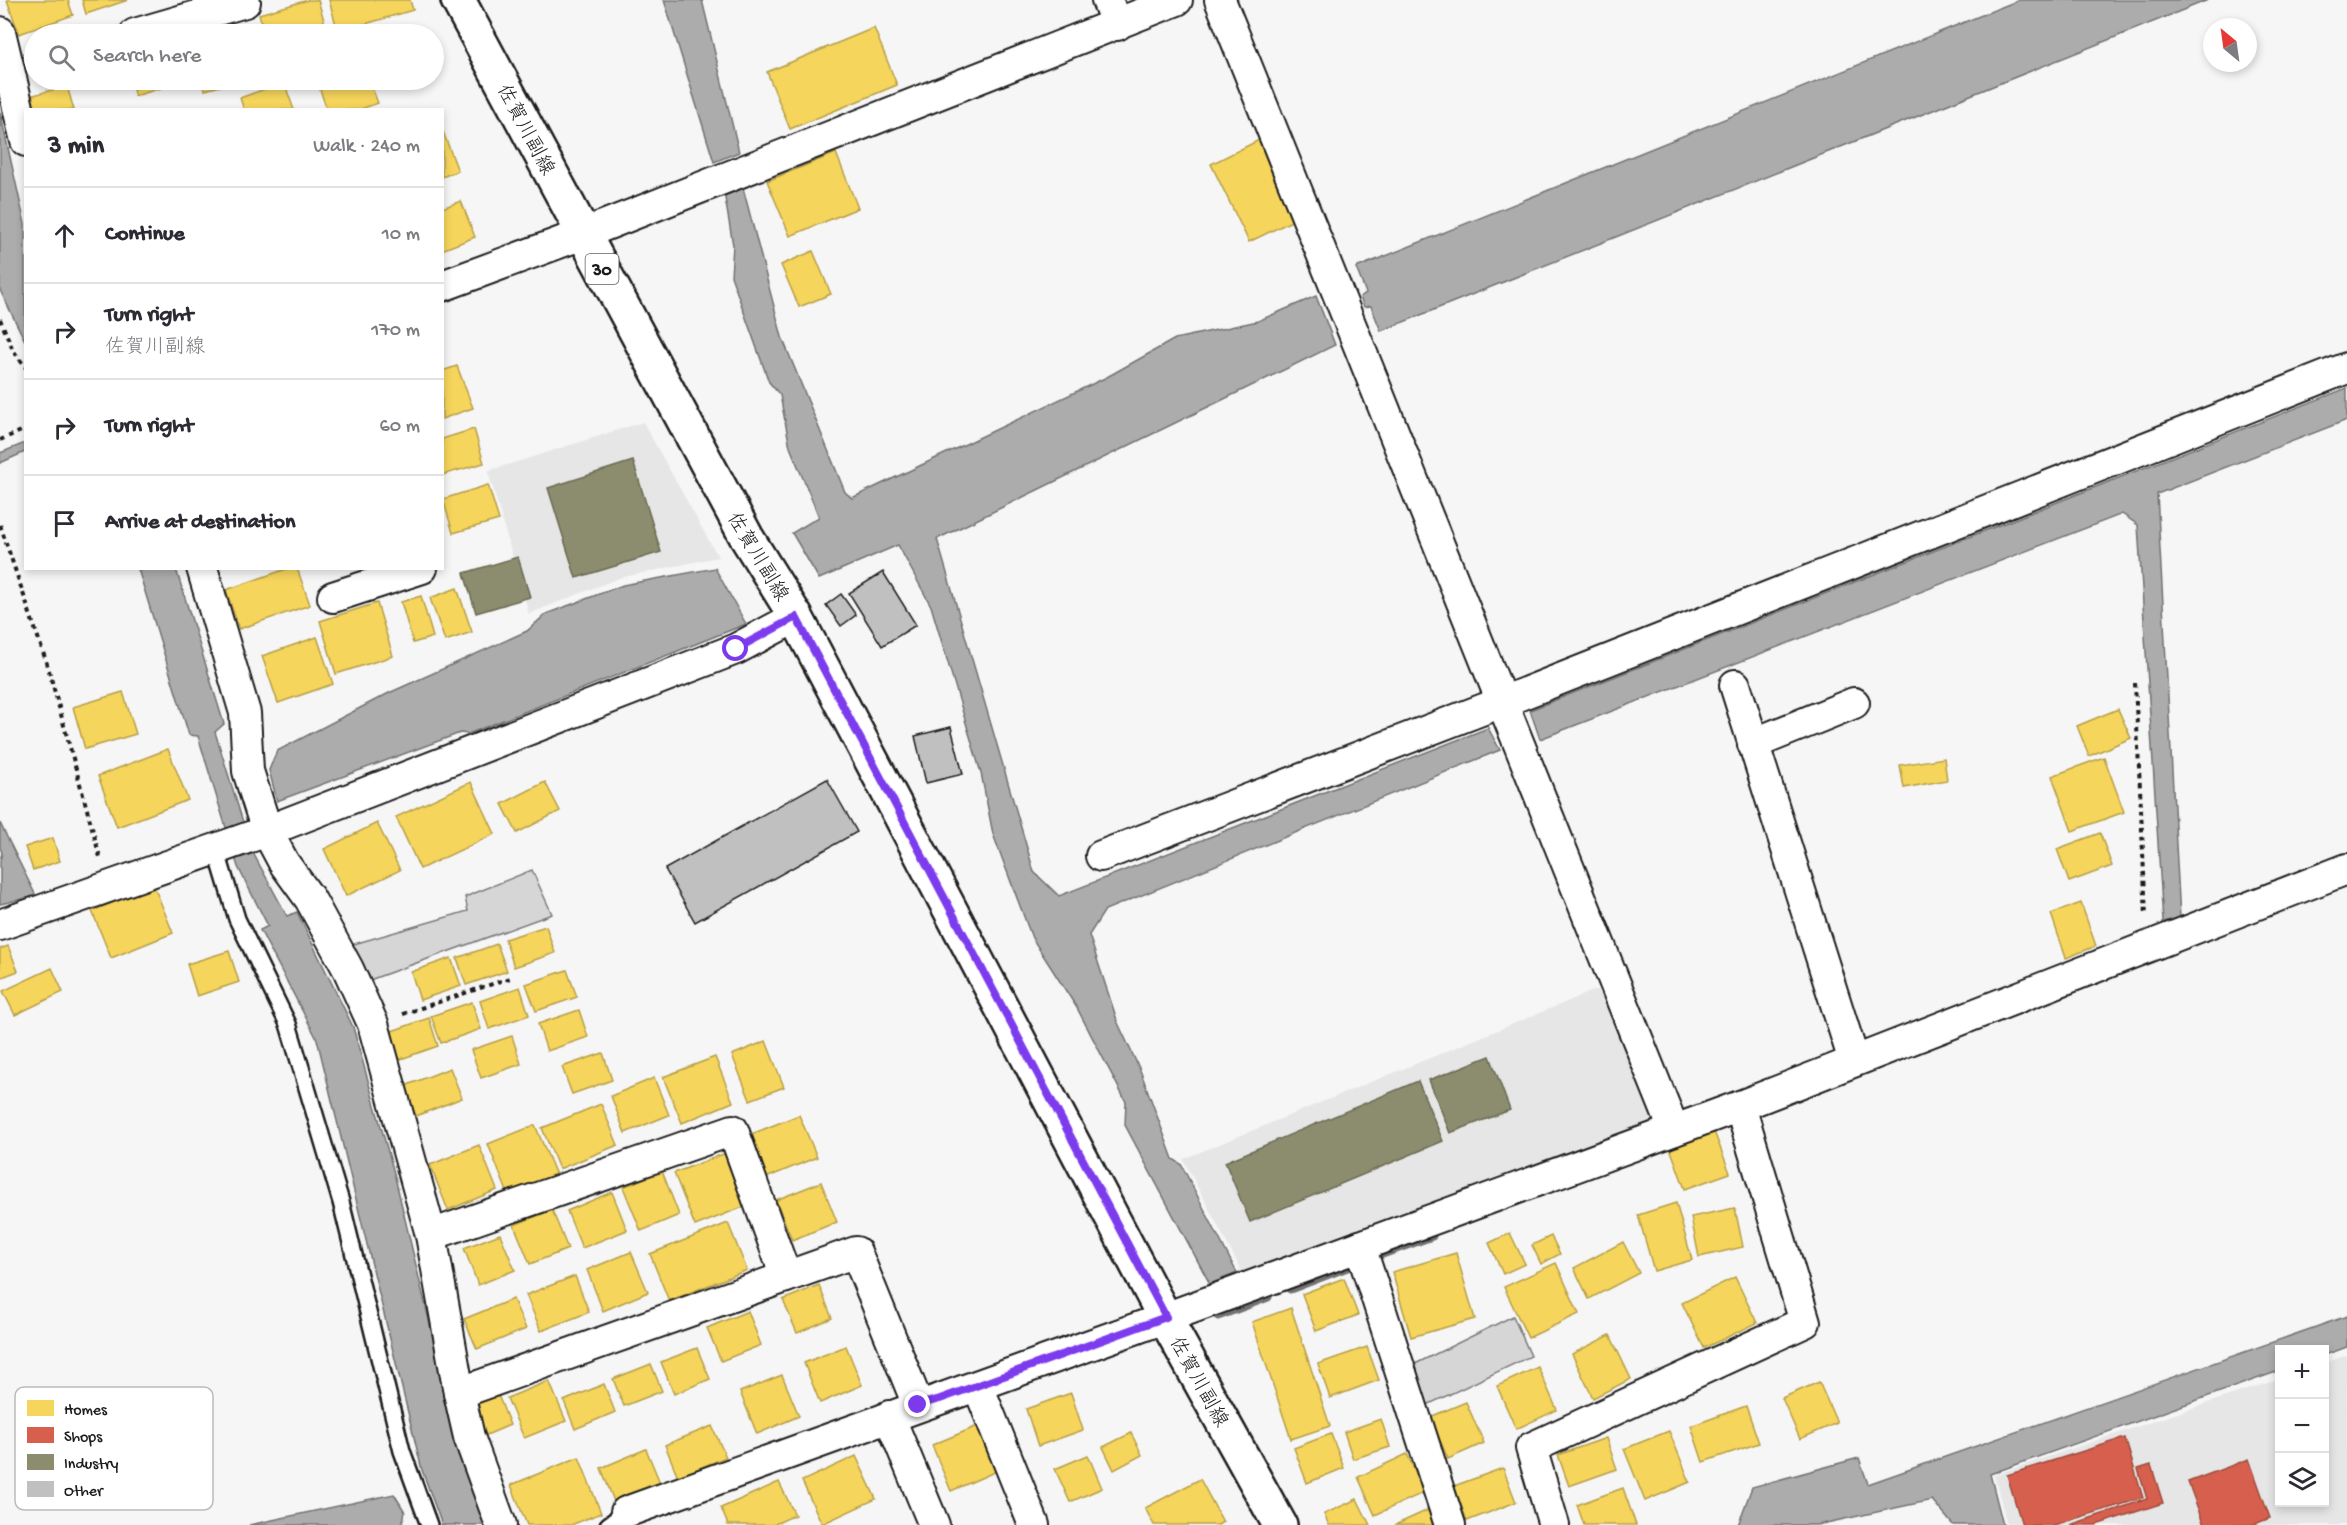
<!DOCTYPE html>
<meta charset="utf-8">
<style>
body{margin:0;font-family:"Gochi Hand","Klee One",sans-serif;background:#f2f2f3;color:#2b2b33}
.controls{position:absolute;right:18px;bottom:18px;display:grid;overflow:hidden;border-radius:0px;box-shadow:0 3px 9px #0003}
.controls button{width:54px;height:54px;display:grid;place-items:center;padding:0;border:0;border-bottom:2px solid #e1e1e2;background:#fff;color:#2b2b33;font:30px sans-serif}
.compass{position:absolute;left:2203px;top:18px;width:54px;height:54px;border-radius:50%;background:#fff;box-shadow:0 3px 9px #0003;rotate:331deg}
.stop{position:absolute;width:18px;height:18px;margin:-14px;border:4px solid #7c3aed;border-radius:50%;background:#fff}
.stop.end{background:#7c3aed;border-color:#fff;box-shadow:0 2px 6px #0008}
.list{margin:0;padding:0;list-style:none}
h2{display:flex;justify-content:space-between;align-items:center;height:78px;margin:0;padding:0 24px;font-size:26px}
h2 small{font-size:20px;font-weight:400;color:#7c7c81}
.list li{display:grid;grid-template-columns:39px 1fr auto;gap:18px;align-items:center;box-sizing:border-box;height:96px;padding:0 24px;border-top:2px solid #e1e1e2}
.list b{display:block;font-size:22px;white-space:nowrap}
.list p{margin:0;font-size:20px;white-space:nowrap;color:#7c7c81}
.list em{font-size:20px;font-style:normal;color:#7c7c81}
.icon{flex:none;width:33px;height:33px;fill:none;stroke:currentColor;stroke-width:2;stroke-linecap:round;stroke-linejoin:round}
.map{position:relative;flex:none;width:2347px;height:1525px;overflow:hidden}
.search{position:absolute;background:#fff;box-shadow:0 3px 9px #0003;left:24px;top:24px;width:420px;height:66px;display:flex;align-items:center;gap:15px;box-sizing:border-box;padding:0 21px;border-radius:33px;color:#7c7c81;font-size:22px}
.panel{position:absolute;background:#fff;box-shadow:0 3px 9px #0003;left:24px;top:108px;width:420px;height:462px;border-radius:0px}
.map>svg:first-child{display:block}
</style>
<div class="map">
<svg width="2347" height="1525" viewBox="0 0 2347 1525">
<rect width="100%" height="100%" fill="#f6f6f6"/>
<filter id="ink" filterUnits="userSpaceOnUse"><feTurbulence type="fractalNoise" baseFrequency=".0167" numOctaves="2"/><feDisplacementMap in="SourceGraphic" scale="12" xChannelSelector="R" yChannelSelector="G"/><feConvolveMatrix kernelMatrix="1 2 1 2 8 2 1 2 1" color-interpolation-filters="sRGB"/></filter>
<g filter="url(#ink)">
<g fill="#e6e6e6">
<polygon points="643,422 718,557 619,578 529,614 488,471"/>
<polygon points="1603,987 1659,1124 1242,1272 1183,1159"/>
<polygon points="2347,1355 2347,1525 2007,1525 1994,1475 2279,1379 2280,1502 2324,1502 2325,1363"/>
</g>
<g fill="#d6d6d6" stroke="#797979" stroke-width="1.5">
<polygon points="532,870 552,914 364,982 347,946 468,911 465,897"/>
<polygon points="1513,1316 1531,1356 1423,1407 1411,1366"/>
</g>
<g fill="#acacac" stroke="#727272" stroke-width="1.5">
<polygon points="664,0 702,0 739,152 714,162"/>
<polygon points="2019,0 2208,0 1381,331 1371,306 1364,307 1360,297 1366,293 1356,268"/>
<polygon points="0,112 25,224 25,341 0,290"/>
<polygon points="742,184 782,337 845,492 852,498 1107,377 1175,339 1258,321 1316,296 1335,345 937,539 1034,872 1059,896 1488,728 1500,750 1105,910 1089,935 1118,1023 1140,1070 1173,1159 1181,1164 1237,1273 1210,1284 1125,1125 1126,1102 1077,1008 1032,938 993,834 981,773 931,606 898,545 819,579 792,533 819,517 790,447 780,395 769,382 731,276 733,245 724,192"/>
<polygon points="2347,388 2347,420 2157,494 2180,918 2163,922 2138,525 2122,514 1540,739 1530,710"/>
<polygon points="25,443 25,452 0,463 0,453"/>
<polygon points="715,568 746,624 468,734 460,733 277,801 269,770 277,751 389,693 527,631 546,614 623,585"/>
<polygon points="138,569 176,569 224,724 215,732 252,851 287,916 297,912 353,1027 394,1173 459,1446 486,1525 442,1525 422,1470 317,1039 260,930 268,926 238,867 198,736 189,735"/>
<polygon points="0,823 36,896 0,904 0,860 2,853 0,847"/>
<polygon points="2347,1316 2347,1347 2325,1355 2324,1350 2280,1350 2279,1371 1990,1474 2003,1525 1953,1525 1932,1500 1817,1525 1738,1525 1752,1487 1859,1458 1868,1484"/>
<polygon points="394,1494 405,1512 402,1525 249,1525"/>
</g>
<g fill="#f6d55c" stroke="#b59e49" stroke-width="1.5">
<polygon points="7,0 68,0 73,15 19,34"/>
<polygon points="82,0 128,0 86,14"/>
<polygon points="308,0 318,0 328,34 265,34 259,14"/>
<polygon points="329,0 410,0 413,10 338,32"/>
<polygon points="256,27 258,34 231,34"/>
<polygon points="874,28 897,85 790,129 767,72"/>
<polygon points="130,80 188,80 135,96"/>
<polygon points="202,80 243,80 205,90"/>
<polygon points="329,80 369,80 378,103 358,110 327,110 318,84"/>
<polygon points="284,82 294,110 244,110 240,98"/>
<polygon points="67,86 74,110 34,110 30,96"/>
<polygon points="442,129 458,171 442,177"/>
<polygon points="1261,139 1300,217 1249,242 1211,164"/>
<polygon points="836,153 858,208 790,236 767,181"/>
<polygon points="461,201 475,237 442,250 442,208"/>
<polygon points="813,251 831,294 799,307 781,265"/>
<polygon points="457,366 473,408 442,419 442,371"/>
<polygon points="474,429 484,463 442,475 442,439"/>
<polygon points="488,485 499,520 453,533 443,499"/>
<polygon points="289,568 297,568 310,605 239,629 226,590"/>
<polygon points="457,588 472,632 445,641 430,598"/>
<polygon points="421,596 433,637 413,643 401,602"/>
<polygon points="377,603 393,656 336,674 320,621"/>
<polygon points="317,637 333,684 278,703 262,656"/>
<polygon points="123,692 136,734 85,749 73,707"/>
<polygon points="2118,709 2131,738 2089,756 2077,726"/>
<polygon points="168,749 188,800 117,827 98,776"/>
<polygon points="2104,757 2124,812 2072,831 2052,776"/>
<polygon points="1944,758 1947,780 1904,788 1900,765"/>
<polygon points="471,782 495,834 420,869 396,817"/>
<polygon points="545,782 560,811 517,833 502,804"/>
<polygon points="377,823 400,870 346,896 324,849"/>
<polygon points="2100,833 2112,866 2069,882 2057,849"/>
<polygon points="53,838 60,861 33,870 25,847"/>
<polygon points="154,886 173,933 111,958 92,911"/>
<polygon points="2081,903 2096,946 2066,958 2051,914"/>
<polygon points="546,926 555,953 514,967 505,939"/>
<polygon points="497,944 507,971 466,985 457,958"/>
<polygon points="8,946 18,971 0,978 0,949"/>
<polygon points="229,951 239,982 197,996 187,964"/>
<polygon points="451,958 461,986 420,1000 411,972"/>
<polygon points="52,968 63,992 15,1015 3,991"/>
<polygon points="567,970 577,997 536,1011 526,984"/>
<polygon points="520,987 529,1015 489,1029 480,1001"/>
<polygon points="472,1002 481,1029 441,1043 431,1016"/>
<polygon points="579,1010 588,1037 547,1051 538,1024"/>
<polygon points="429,1018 438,1046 398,1060 389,1032"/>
<polygon points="512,1036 521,1064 481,1078 471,1050"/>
<polygon points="766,1041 784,1087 750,1100 732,1055"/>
<polygon points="603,1053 612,1080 572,1094 562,1067"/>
<polygon points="715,1057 733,1102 682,1123 663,1077"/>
<polygon points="450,1068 462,1098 416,1116 405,1086"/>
<polygon points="654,1078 669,1115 625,1133 611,1096"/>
<polygon points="601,1104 618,1145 559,1169 542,1128"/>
<polygon points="799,1115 817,1157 766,1178 749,1135"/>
<polygon points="535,1125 556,1175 508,1194 488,1144"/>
<polygon points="1713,1129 1730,1173 1685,1189 1669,1145"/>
<polygon points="479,1145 497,1190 448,1210 430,1165"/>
<polygon points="726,1153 748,1205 695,1226 674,1173"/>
<polygon points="662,1171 679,1215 641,1231 623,1187"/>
<polygon points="821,1182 837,1222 792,1240 776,1200"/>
<polygon points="612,1192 627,1230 582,1248 567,1211"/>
<polygon points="1676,1203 1692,1260 1654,1271 1638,1215"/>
<polygon points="1735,1208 1743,1247 1699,1257 1691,1217"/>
<polygon points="552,1210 568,1249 530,1264 514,1225"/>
<polygon points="728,1223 747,1270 669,1301 650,1254"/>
<polygon points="1510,1233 1525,1264 1503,1274 1489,1243"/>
<polygon points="500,1234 515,1270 478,1285 464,1248"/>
<polygon points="1551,1236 1560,1254 1541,1264 1532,1245"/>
<polygon points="1623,1242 1639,1273 1589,1299 1574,1268"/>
<polygon points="631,1252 648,1292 603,1311 587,1270"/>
<polygon points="1456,1253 1475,1319 1411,1337 1392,1272"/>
<polygon points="1556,1263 1579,1314 1528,1338 1504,1287"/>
<polygon points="575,1276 589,1312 541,1331 526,1295"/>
<polygon points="1735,1277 1757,1323 1704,1348 1682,1303"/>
<polygon points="1344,1278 1358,1315 1316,1331 1302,1294"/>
<polygon points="819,1285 832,1318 797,1333 783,1300"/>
<polygon points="513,1299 526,1329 477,1349 464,1319"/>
<polygon points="1291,1308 1330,1426 1291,1439 1252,1322"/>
<polygon points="748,1311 761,1345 721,1361 707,1328"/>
<polygon points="1610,1335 1631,1379 1593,1398 1572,1354"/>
<polygon points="846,1346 862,1385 820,1403 804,1363"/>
<polygon points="1367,1347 1379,1380 1330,1398 1318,1364"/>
<polygon points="697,1348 710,1379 674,1394 661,1362"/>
<polygon points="651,1364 662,1391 624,1406 613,1379"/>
<polygon points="1538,1367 1557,1410 1516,1429 1497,1386"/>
<polygon points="782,1375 799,1416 757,1434 740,1392"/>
<polygon points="549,1381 566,1421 524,1438 507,1398"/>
<polygon points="1819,1382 1837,1423 1800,1439 1782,1398"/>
<polygon points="604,1384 615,1412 575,1429 564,1401"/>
<polygon points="1071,1393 1083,1430 1038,1446 1026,1409"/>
<polygon points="498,1395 510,1425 484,1436 472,1406"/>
<polygon points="1466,1402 1484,1443 1448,1459 1430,1417"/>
<polygon points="1746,1406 1759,1443 1703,1462 1691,1426"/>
<polygon points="1381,1419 1390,1447 1353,1459 1344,1432"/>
<polygon points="980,1425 999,1470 951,1491 932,1445"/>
<polygon points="712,1426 726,1457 678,1477 665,1445"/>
<polygon points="1669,1431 1690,1482 1645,1501 1624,1449"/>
<polygon points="1131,1433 1142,1455 1114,1470 1103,1447"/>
<polygon points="1331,1434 1344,1468 1307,1483 1294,1448"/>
<polygon points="1606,1438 1617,1469 1569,1486 1558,1455"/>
<polygon points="646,1449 661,1485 615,1504 601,1468"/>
<polygon points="1407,1454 1425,1492 1375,1515 1358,1477"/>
<polygon points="1088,1455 1102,1488 1070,1502 1055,1469"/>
<polygon points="856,1456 876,1499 822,1524 802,1481"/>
<polygon points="579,1457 601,1513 571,1525 527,1525 511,1485"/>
<polygon points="1503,1468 1516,1502 1467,1521 1454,1486"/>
<polygon points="1200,1479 1223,1522 1218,1525 1154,1525 1145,1508"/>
<polygon points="779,1482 795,1515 773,1525 728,1525 721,1508"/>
<polygon points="1623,1488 1636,1525 1584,1525 1577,1505"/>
<polygon points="1357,1499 1370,1525 1329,1525 1324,1514"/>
<polygon points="1428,1510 1436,1525 1395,1525"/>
</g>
<g fill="#d6604d" stroke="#9e4c3e" stroke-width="1.5">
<polygon points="2125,1438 2143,1498 2054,1525 2022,1525 2007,1475"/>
<polygon points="2249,1459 2270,1518 2252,1525 2204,1525 2188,1482"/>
<polygon points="2151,1465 2163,1503 2096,1525 2070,1525 2147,1499 2138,1469"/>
</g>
<g fill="#8c8c6e" stroke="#6a6a55" stroke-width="1.5">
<polygon points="633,461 661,552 576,578 548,488"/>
<polygon points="518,557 530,597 476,613 464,573"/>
<polygon points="1490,1056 1510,1110 1450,1133 1429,1080"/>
<polygon points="1418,1081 1443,1141 1250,1222 1225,1162"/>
</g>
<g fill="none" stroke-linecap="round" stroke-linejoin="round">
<g stroke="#727272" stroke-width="9">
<polyline points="1374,1257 1432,1236"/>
<polyline points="1290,1289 1350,1266"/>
<polyline points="1218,1316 1268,1297"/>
</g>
</g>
<g fill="#c0c0c0" stroke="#1c1c1c" stroke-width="1.5">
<polygon points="883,572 916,625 882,646 849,593"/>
<polygon points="841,594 856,615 841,626 826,605"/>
<polygon points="951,727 963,774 926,783 915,736"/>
<polygon points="827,779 857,832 695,922 665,869"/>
</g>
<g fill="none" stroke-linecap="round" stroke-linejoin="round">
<g stroke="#1c1c1c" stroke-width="20">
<g id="lane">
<polyline points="216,849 237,919 288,1024 341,1202 402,1451 429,1525"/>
<polyline points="608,1525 626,1512"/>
</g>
</g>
<g stroke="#1c1c1c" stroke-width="34">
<g id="street">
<polyline points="1107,0 1117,25"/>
<polyline points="1220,0 1674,1130"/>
<polyline points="0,32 26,141"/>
<polyline points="135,34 245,2"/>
<polyline points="442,286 583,234 1177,0"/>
<polyline points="202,568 245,713 248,771 267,831 284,863 310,899 348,969 373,1024 431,1235 459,1393 469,1437 501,1525"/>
<polyline points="333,597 422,568"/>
<polyline points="1735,685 1854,1061"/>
<polyline points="1753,744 1854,703"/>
<polyline points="1101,856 1502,702 2347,368"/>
<polyline points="0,925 267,831 736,649 796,617"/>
<polyline points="431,1235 733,1130 786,1277"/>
<polyline points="1360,1246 1450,1525"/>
<polyline points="978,1386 1034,1525"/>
<polyline points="459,1393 856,1252 918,1405"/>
<polyline points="889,1416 934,1525"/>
<polyline points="626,1512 1165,1318 1740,1106 2347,869"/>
<polyline points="1554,1525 1531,1448 1805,1322 1740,1106"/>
</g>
</g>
<g stroke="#1c1c1c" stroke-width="38">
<polyline id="primary" points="458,0 747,538 796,617 1165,1318 1280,1525"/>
</g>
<g stroke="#1c1c1c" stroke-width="4" stroke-dasharray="4.5 4.5" stroke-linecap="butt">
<polyline points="0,319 13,350 26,368"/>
<polyline points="0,440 26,429"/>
<polyline points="0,525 48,667 100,857"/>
<polyline points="2135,683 2146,916"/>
<polyline points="403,1014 510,978"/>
</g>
<use href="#lane" stroke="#fff" stroke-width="15"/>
<use href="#street" stroke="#fff" stroke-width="30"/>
<use href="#primary" stroke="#fff" stroke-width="33"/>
</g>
</g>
<g fill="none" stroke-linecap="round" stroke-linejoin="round" filter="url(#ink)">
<polyline stroke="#7c3aed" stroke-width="8" points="736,649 796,617 1166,1317 940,1399 918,1405"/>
</g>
<g text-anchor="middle" stroke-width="6" stroke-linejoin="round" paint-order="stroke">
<rect fill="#fff" stroke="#606060" stroke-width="1.5" x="585.5" y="254" width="33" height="30" rx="4.5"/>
<g font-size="18" font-weight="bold" fill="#1c1c1c">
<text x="602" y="275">30</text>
</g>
<g font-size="20" fill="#1c1c1c" stroke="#fff">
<text transform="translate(527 129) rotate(62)" y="7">佐賀川副線</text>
<text transform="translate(759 556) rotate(59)" y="7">佐賀川副線</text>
<text transform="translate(1200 1381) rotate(61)" y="7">佐賀川副線</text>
</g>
</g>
<rect x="15" y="1387" width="198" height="123" rx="9" fill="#fff" stroke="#bbb" stroke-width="1.5"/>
<rect x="27" y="1400" width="27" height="16" fill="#f6d55c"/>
<rect x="27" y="1427" width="27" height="16" fill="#d6604d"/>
<rect x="27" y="1454" width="27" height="16" fill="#8c8c6e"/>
<rect x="27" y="1481" width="27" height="16" fill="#c0c0c0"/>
<g font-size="16" fill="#1c1c1c">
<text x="64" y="1414">Homes</text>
<text x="64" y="1441">Shops</text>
<text x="64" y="1468">Industry</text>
<text x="64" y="1495">Other</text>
</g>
</svg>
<div class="controls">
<button>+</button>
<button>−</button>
<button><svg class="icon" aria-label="layers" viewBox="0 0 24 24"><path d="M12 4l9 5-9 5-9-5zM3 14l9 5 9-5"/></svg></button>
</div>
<svg class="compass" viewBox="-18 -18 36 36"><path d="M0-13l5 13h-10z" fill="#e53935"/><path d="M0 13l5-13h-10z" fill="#7c7c81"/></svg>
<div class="stop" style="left:736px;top:649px"></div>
<div class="stop end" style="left:918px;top:1405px"></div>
<div class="search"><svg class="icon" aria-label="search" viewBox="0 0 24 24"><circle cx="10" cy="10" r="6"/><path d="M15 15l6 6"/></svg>Search here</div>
<section class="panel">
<h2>3 min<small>Walk · 240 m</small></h2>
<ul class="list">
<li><svg class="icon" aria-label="ahead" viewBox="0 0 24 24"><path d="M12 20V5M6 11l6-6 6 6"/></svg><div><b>Continue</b></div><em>10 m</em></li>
<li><svg class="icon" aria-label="right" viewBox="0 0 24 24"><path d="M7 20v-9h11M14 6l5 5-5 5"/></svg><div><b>Turn right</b><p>佐賀川副線</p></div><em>170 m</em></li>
<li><svg class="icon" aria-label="right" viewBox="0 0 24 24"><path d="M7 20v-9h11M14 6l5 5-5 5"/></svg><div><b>Turn right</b></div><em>60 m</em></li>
<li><svg class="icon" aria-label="arrive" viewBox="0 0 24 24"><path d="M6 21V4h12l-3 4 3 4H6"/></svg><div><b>Arrive at destination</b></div></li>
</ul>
</section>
</div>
